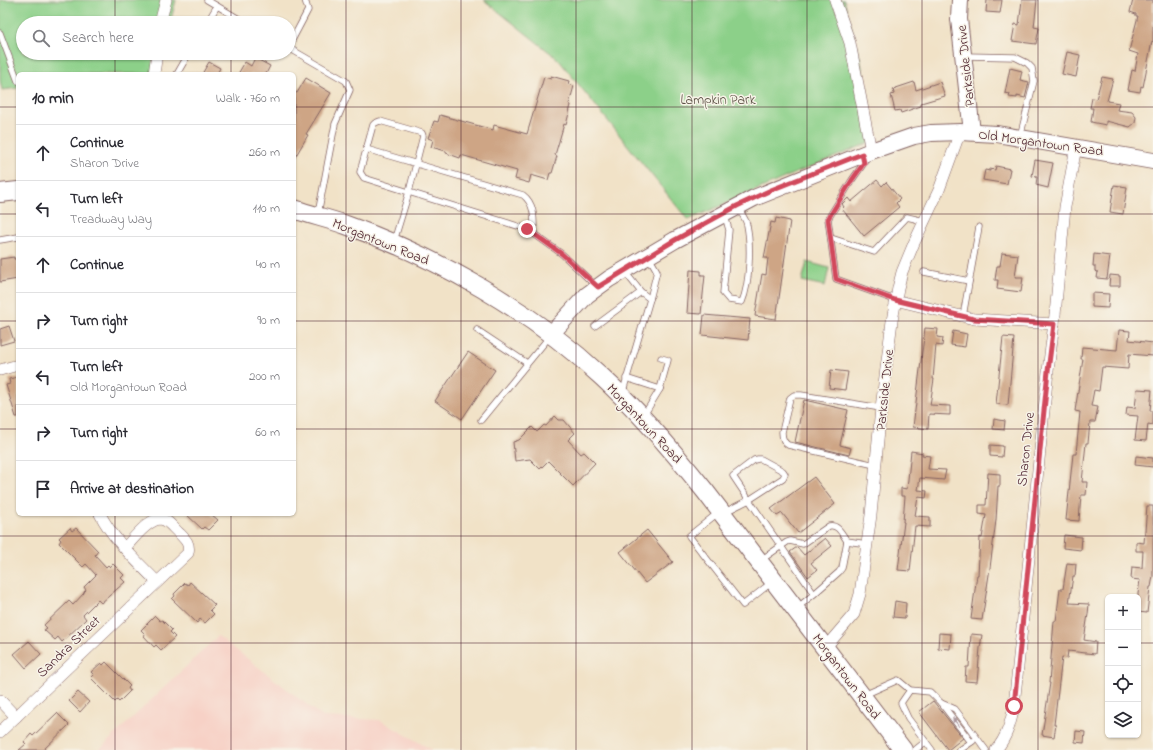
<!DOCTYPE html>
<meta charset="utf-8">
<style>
body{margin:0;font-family:"Indie Flower",sans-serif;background:#f7f7f7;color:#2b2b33}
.controls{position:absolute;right:12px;bottom:12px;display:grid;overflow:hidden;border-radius:6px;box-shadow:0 1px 3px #0004}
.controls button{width:36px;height:36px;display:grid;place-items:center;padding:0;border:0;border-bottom:1px solid #e1e1e2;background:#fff;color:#2b2b33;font:20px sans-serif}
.stop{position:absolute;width:12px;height:12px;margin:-9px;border:3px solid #d1495b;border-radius:50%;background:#fff}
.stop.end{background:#d1495b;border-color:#fff;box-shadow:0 1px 4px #0008}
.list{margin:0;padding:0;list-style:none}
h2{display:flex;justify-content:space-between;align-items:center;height:52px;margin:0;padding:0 16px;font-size:17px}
h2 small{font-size:13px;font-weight:400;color:#7c7c81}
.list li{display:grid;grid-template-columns:26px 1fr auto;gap:12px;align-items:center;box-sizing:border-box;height:56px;padding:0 16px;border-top:1px solid #e1e1e2}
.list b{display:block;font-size:15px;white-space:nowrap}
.list p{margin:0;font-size:13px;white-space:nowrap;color:#7c7c81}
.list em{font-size:13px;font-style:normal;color:#7c7c81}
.icon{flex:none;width:22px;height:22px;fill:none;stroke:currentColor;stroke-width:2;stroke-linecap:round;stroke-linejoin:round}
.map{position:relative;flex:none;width:1153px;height:750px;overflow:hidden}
.search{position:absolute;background:#fff;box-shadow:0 1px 3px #0004;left:16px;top:16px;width:280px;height:44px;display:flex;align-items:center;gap:10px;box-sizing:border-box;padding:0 14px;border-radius:22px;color:#7c7c81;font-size:15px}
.panel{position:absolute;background:#fff;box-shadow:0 1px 3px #0004;left:16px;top:72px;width:280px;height:444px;border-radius:6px}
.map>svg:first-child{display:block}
</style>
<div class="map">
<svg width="1153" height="750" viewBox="0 0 1153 750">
<rect width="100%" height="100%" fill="#f7f3e8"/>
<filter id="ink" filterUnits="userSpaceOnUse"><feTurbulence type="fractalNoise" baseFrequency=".025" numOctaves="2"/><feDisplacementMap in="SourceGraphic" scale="8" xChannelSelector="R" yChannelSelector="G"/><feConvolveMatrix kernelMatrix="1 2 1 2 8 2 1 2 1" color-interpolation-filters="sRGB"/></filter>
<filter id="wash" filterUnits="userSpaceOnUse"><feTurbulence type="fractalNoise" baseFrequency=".012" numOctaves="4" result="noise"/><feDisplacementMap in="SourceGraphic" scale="16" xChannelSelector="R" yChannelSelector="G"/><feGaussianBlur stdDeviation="0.9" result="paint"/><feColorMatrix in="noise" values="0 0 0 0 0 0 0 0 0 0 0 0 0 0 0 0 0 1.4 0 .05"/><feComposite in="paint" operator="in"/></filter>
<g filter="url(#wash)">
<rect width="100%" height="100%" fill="#f1e2c7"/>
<polygon fill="#f7d1c6" points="218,636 323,717 380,720 432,750 99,750"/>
<g fill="#8cd089" stroke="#6b785a">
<polygon points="0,0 176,0 170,23 23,23 23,53 162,53 159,74 18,74 18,88 2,90 0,80"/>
<polygon points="484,0 844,0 860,57 876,140 791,175 688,220 558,59"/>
<polygon points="807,262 829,268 825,286 802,281"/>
</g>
<g id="blocks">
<g fill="#cea585">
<polygon points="987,0 1002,0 1000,13 986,12"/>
<polygon points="1022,0 1037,0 1034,27 1039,28 1036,44 1012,41 1015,24 1019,25"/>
<polygon points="1133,0 1153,0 1153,42 1152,41 1143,87 1141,86 1140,92 1128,90 1132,70 1135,71 1138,54 1129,51 1138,16 1136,16 1136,14 1130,12"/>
<polygon points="1067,52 1080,55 1076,77 1062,74"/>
<polygon points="255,58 270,66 266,74 238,74 245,62 251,66"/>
<polygon points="209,62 220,68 217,74 202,74"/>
<polygon points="1010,68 1022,71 1020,80 1029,82 1025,98 1017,96 1017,98 1009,97 1010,94 1005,93"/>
<polygon points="551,76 569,81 568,84 574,86 569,104 571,105 566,125 564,124 555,155 557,156 552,173 550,173 548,180 531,175 529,183 515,179 517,171 461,155 460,158 446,153 446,151 431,147 433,140 428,138 434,121 438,122 440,115 493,130 494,125 527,134 544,77 551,79"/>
<polygon points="1102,77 1113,79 1107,101 1119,103 1117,110 1132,112 1136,117 1135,123 1130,127 1106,121 1106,125 1091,122 1093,108 1090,108 1092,98 1096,99"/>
<polygon points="306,78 331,93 306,134 308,135 294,159 294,92 297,93"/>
<polygon points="914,82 916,90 940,82 945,96 921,103 921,106 901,113 900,110 895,111 891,95 894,94 893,89"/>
<polygon points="1035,160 1053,163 1048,188 1036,185 1037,177 1032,176"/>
<polygon points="996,166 1010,169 1007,184 983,180 985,170 990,171 990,169 995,170"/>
<polygon points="877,180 882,186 886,182 900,199 896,203 899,207 864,236 842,209 844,207 842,204 848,198 851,202"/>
<polygon points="1114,185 1127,187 1123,214 1110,212"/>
<polygon points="776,218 790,221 776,319 755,316 762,274 766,275 768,258 764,258 771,222 775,223"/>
<polygon points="1002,253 1018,255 1015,277 1023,277 1021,292 997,289 998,280 995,280 997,266 1000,266"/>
<polygon points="1094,254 1110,256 1107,279 1097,278 1098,272 1095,271 1095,266 1093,266"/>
<polygon points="14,257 14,259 18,259 18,279 0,282 0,259"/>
<polygon points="690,270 701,271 701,275 705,275 701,314 687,313"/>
<polygon points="1110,275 1120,276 1120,286 1109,286"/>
<polygon points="1092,293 1109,294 1108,308 1092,307"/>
<polygon points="704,315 750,319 748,340 702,335"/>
<polygon points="9,326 14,341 0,345 0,329"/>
<polygon points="925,328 938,329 937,337 943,338 942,346 936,345 933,379 934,379 930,405 950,406 950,415 929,414 928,429 913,427"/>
<polygon points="1119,330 1130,331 1129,340 1153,343 1153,356 1129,354 1128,369 1102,367 1099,391 1094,390 1091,406 1098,407 1095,422 1090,422 1088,443 1086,443 1082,482 1087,482 1086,495 1081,495 1079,521 1066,520 1073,454 1076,454 1080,412 1075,411 1083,359 1081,359 1082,347 1117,350"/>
<polygon points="953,331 967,334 965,347 951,345"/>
<polygon points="1003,337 1014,338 1008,405 996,404"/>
<polygon points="468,352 495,370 462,419 435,401"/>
<polygon points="831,370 848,372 845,390 829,388"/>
<polygon points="18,377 18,417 16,417 6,385 10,384 9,379"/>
<polygon points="1137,389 1152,390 1150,411 1153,411 1153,425 1148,424 1146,441 1135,440 1138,416 1126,415 1127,407 1135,408"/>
<polygon points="804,400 848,410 840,445 851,448 849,455 795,442"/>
<polygon points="555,416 559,420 564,420 575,433 568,440 581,454 584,452 595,463 573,486 548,461 540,469 530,459 515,461 513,442 519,440 532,427 537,432 544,425 546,426"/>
<polygon points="994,419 1005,421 1004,430 993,429"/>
<polygon points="990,445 1003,446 1002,457 990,456"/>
<polygon points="911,451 923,453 922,455 930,456 928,469 946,470 944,480 920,478 918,490 927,491 926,498 918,497 915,516 930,517 930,527 915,526 910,571 898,570 904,522 903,522 905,496 901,496 901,488 907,489"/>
<polygon points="1136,456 1153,458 1153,467 1135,465"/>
<polygon points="988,473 1000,474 1000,486 998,486 996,520 990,568 982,620 971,619 977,575 978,575 980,537 982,538 986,515 979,514 979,505 986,505"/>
<polygon points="814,477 835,504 798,533 782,513 777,516 771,509"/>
<polygon points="1147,506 1153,506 1153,576 1151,587 1150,587 1147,613 1138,612 1138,594 1140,580 1131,579 1132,567 1142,568 1143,551 1136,551 1136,542 1144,543"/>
<polygon points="186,514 211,514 218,520 208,530 204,527 202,529"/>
<polygon points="70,528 72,531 76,528 98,551 95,555 106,567 108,565 110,567 113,564 124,575 121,578 125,582 101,603 98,600 83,615 86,619 62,642 58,637 55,640 44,630 47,628 44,625 69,601 73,605 84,593 84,592 86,590 84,587 96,575 86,564 83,567 59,543 61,540 59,538"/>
<polygon points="647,530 673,562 645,583 620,552"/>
<polygon points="1064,535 1082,537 1081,550 1063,548"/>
<polygon points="825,538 832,546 811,563 817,570 808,577 790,552 797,547 804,555"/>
<polygon points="1067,563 1076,564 1075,576 1073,576 1069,603 1089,604 1088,614 1084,640 1096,642 1095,654 1068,651 1067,658 1062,657 1054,725 1056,725 1054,737 1042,735 1050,683 1049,683 1054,621 1056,621 1060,589 1063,589"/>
<polygon points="190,582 215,605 210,610 214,614 205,623 200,619 197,623 172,599 175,596 174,594 185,583 188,585"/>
<polygon points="895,601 906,603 905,618 893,617"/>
<polygon points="155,616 160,621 162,620 172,630 170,632 175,637 161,650 156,645 154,647 144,636 145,634 141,630"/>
<polygon points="939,633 951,634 950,649 938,648"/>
<polygon points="971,634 982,635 980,648 977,682 965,681 966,667 969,667"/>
<polygon points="29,641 41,654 26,668 14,654"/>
<polygon points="106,662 130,686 128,688 130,691 119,702 117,700 115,702 91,678 94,675 91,672 101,663 103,665"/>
<polygon points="78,692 89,702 80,712 69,701"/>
<polygon points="933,701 963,738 948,750 919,712"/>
<polygon points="57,713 69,725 43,750 19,750 26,744 24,742 31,734 33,736"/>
<polygon points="1076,731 1085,732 1084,743 1075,742"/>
</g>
</g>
</g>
<g filter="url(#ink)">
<use href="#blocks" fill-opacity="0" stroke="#846362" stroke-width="1"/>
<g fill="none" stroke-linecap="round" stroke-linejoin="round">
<g stroke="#846362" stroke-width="7">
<g id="lane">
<polyline points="207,0 246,23"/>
<polyline points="207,23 217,6"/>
<polyline points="0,33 18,81"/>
<polyline points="289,46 308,10 305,0"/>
<polyline points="289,48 346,81 350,90 335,124 318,214"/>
<polyline points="965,56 1015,57 1027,63 1032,68 1034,81 1020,137"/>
<polyline points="177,74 189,53"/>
<path d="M 366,149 L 523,195 C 535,204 534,219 534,233"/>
<polyline points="863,155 864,163 852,180 828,219 836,279 895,300"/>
<path d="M 725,216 L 729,230 L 723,293 L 729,300 L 742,302 C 750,283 751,245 747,225 C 746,219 741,213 738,208"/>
<polyline points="831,238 874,252 907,217 924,221"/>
<polyline points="0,240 18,237"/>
<polyline points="394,241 409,192 423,136 422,133 380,121 375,123 373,125 360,172 364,178 527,229 562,254 597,287"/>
<polyline points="625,272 641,292"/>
<polyline points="924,272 969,281"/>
<polyline points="963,316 979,227"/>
<polyline points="595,326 641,292 650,299"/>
<polyline points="477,330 527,363"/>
<polyline points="626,378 660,389"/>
<polyline points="623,391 650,299 657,271 649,257"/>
<polyline points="644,415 660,389 668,360 661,358"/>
<polyline points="481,420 550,336"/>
<polygon points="758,459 761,459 783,471 785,474 783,478 749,500 733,476 754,460"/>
<path d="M 875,465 L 788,445 C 783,442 782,438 782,432 L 790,398 L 794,395 L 801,395 L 881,408"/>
<polyline points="719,512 689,536 743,605 772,582"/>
<polyline points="725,512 749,500 814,594 797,608"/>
<polyline points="847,541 867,544"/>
<path d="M 761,560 L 787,542 L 790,541 L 803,544 L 829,526 C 838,524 842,534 847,541 L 842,568 L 839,572 L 814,594"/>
<polyline points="910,690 901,703 908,718 932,750"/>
<polyline points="864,695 898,680 910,690 930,692 941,703 971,742"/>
<polyline points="941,703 955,709 986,750"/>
<polyline points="915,750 925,742"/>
<polyline points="960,750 973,741"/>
</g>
</g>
<g stroke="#846362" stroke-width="12">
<g id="street">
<polyline points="835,0 850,43 871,151"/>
<polyline points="160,23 166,0"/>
<polyline points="154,74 157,53"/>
<polyline points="895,300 974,319 1054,324"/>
<polyline points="0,370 18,365"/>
<path d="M 100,514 C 114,541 137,561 157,582"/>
<polyline points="825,648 854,614 860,594 871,515 881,408 892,321 898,288 902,272 914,243 939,190 960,132"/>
<polyline points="0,700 16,717"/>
<path d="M 0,732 L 188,553 C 190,544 186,540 180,534 C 175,530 171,524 166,521 C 153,512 133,539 125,548"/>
<path d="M 996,750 C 1007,737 1011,722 1014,706 L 1048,371 L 1055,315 L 1065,207 L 1076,147"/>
</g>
</g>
<g stroke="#846362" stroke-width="18">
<g id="secondary">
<polyline points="960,0 959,19 972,132"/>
<polyline points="551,334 587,295 609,279 675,240 754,198 871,151 914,136 931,133 960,132 997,134 1153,161"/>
</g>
</g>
<g stroke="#846362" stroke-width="20">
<g id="primary">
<polyline points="0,193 18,191"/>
<path d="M 294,209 C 311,215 329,219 346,225 C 439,258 529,309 602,377 C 640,412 673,451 705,491 L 903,750"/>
</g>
</g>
<use href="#lane" stroke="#fff" stroke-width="5.5"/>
<use href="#street" stroke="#fff" stroke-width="11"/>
<use href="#secondary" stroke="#fff" stroke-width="16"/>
<use href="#primary" stroke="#fff" stroke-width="18"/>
</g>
<defs><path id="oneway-solid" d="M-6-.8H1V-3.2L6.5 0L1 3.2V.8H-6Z"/></defs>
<use fill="#ae9aa0" href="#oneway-solid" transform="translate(956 722) rotate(-127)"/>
</g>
<g fill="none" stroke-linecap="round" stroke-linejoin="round" filter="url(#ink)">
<polyline stroke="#d1495b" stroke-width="5" points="527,229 562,254 598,287 675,240 737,206 771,190 862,154 864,163 852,180 828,219 836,279 895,300 974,319 1054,324 1048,371 1014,706"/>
</g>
<path fill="none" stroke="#4a1f2b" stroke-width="1" stroke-opacity="0.55" d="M 115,0 L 115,23M 231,0 L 231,23M 346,0 L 346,750M 461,0 L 461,750M 576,0 L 576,750M 692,0 L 692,750M 807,0 L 807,750M 922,0 L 922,750M 1038,0 L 1038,750M 115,53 L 115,74M 231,53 L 231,74M 0,107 L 18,107M 294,107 L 1153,107M 0,214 L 18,214M 294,214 L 1153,214M 0,321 L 18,321M 294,321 L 1153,321M 0,429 L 18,429M 294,429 L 1153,429M 115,514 L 115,750M 231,514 L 231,750M 0,536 L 1153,536M 0,643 L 1108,643M 1138,643 L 1153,643"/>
<g text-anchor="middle" stroke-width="3" stroke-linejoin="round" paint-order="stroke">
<g font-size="14" fill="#4a1f2b" stroke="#f7f3e8">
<text transform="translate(965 66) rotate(-96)" y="5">Parkside Drive</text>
<text transform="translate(1041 142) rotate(8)" y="5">Old Morgantown Road</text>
<text transform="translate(381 241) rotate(22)" y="5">Morgantown Road</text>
<text transform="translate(884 390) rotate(-84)" y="5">Parkside Drive</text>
<text transform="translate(645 423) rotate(47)" y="5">Morgantown Road</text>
<text transform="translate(1025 449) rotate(-84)" y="5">Sharon Drive</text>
<text transform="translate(68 646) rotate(-44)" y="5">Sandra Street</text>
<text transform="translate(847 676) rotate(53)" y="5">Morgantown Road</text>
</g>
<g font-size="14" fill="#5e5447" stroke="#f7f3e8">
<text x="718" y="104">Lampkin Park</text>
</g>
</g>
</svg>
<div class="controls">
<button>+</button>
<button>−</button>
<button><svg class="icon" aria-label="locate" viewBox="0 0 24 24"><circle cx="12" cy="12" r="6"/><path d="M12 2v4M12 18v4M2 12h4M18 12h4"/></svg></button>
<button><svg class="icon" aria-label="layers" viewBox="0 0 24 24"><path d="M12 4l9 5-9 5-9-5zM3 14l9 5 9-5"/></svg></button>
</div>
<div class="stop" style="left:1014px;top:706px"></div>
<div class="stop end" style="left:527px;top:229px"></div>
<div class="search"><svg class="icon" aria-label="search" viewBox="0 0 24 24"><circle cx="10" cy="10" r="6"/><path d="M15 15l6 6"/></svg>Search here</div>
<section class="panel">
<h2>10 min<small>Walk · 760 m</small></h2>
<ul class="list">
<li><svg class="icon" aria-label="ahead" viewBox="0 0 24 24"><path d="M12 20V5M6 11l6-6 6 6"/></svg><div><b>Continue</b><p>Sharon Drive</p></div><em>260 m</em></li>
<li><svg class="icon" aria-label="left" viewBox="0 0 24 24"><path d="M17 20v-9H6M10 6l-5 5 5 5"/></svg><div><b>Turn left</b><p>Treadway Way</p></div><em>110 m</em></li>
<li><svg class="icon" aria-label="ahead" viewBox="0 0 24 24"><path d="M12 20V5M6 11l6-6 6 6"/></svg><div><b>Continue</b></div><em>40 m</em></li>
<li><svg class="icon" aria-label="right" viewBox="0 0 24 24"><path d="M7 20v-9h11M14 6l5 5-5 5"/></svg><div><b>Turn right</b></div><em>90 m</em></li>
<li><svg class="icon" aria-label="left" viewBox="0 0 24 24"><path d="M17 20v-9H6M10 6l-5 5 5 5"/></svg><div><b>Turn left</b><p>Old Morgantown Road</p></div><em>200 m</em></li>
<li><svg class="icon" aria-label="right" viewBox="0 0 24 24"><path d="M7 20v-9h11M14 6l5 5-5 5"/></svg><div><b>Turn right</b></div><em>60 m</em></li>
<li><svg class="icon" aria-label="arrive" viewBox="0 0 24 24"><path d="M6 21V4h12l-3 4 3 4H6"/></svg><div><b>Arrive at destination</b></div></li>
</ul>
</section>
</div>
